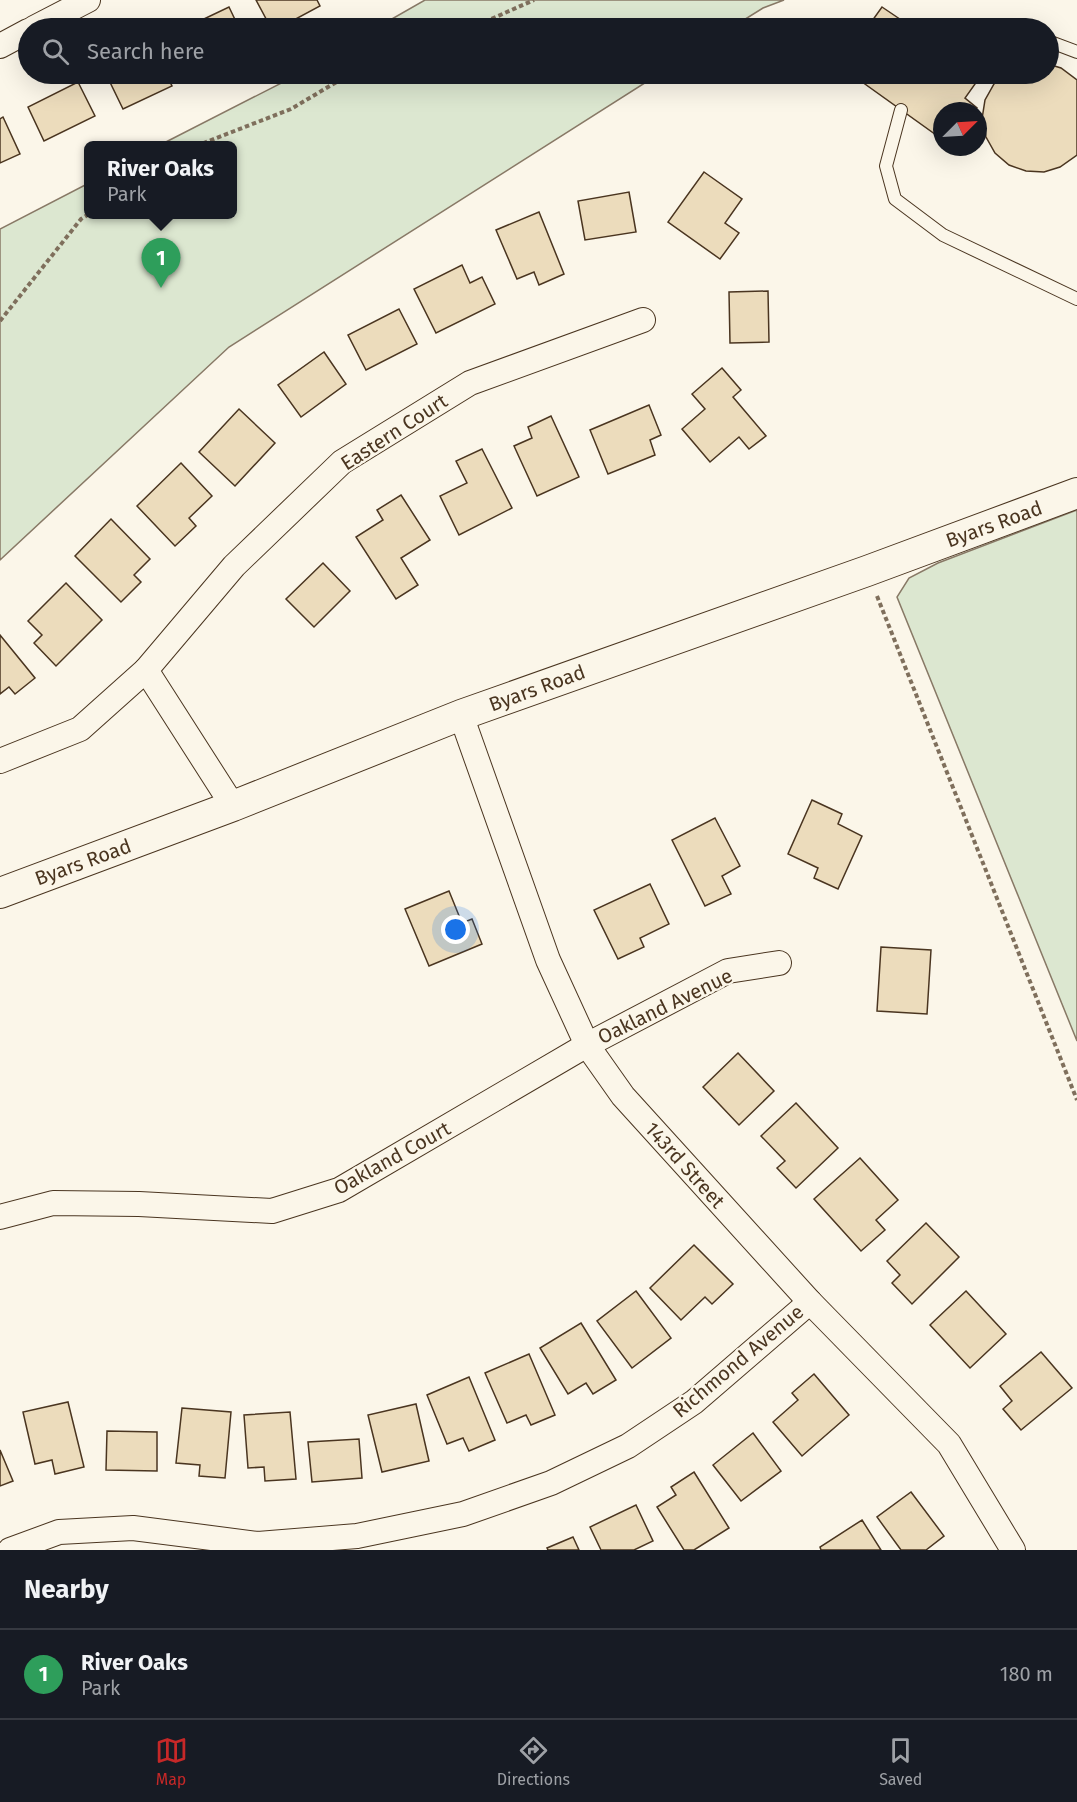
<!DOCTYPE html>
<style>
body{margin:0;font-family:"Fira Sans",sans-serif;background:#242831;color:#f1f3f6}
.compass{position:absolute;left:933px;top:102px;width:54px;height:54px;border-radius:50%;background:#171b24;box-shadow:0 6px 24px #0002;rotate:66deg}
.you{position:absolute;left:456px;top:930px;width:21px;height:21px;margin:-15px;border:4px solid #fff;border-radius:50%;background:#1a73e8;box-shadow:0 0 0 9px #1a73e833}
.badge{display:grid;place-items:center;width:39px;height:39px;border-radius:50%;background:#c62828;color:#fff;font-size:20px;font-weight:700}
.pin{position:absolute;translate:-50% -50px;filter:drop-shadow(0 2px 3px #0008)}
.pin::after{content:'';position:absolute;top:32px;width:21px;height:18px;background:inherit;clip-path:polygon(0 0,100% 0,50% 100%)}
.popup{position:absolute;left:84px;top:141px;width:153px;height:78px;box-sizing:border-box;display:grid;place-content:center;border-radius:9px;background:#171b24;filter:drop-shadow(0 2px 4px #0005);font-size:20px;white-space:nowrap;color:#9ea1a6}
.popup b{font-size:22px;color:#f1f3f6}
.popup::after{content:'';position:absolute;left:50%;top:100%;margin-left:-12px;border:12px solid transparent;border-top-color:#171b24}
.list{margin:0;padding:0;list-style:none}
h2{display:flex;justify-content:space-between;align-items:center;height:78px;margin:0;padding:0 24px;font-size:26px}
h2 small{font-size:20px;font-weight:400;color:#9ea1a6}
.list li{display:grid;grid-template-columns:39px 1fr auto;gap:18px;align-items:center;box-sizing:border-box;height:90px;padding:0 24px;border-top:2px solid #363941}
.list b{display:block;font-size:22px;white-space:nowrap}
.list p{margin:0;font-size:20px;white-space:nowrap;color:#9ea1a6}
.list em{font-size:20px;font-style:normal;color:#9ea1a6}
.icon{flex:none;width:33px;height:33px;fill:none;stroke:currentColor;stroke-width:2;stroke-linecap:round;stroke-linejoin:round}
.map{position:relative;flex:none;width:1077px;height:1550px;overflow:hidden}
.search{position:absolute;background:#171b24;box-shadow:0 6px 24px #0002;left:18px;right:18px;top:18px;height:66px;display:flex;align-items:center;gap:15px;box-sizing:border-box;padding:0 21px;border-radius:33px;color:#9ea1a6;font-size:22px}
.sheet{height:168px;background:#171b24}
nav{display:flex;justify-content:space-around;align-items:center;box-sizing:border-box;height:84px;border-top:2px solid #363941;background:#171b24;font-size:16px;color:#9ea1a6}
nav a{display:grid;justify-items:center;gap:3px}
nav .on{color:#c62828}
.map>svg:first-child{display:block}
</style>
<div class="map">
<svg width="1077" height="1550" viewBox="0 0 1077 1550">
<rect width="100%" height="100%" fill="#fbf6e9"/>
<g fill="#dce7d0" stroke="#887966" stroke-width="1.5">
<polygon points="425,0 784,0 763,8 731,28 376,28"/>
<polygon points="299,74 659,74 229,347 0,560 0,229 89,183 89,214 233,214 233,146 160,145"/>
<polygon points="1077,510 1077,1041 897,597 909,578 938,563"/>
</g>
<g fill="#ecdcbc" stroke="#4a3520" stroke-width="1.5">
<polygon points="256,0 317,0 320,6 279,28 271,28"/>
<polygon points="229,7 239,28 185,28"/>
<polygon points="882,7 913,28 867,28"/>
<polygon points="1048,64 1061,68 1077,80 1077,155 1060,167 1044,172 1026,171 1009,165 995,153 986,137 982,119 985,100 994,84 1005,74 1048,74"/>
<polygon points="106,74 166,74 172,86 123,109"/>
<polygon points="851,74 975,74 980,77 965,98 977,108 975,111 942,111 942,133 939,137"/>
<polygon points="78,82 95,116 44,141 28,107"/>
<polygon points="3,117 20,154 0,163 0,119"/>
<polygon points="704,172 742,199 725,223 739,233 720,259 668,222"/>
<polygon points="629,192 636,232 585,240 578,201"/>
<polygon points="539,212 564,274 539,285 534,272 517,279 496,230"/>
<polygon points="462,265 470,283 482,277 495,304 436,333 414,289"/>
<polygon points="768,291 769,342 730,343 729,292"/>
<polygon points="399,309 417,344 366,370 348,335"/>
<polygon points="324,352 346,384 301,417 278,385"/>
<polygon points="722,368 741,390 733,397 766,436 749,449 739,437 710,462 682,429 705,409 692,394"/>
<polygon points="649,405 661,435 650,440 655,455 608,474 590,430"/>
<polygon points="239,409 275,443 235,486 199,452"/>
<polygon points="551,416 579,477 537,496 514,446 532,438 528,427"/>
<polygon points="482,449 512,508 459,535 440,496 467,483 456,461"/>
<polygon points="181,463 212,496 189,518 196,526 175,546 137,506"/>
<polygon points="401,495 430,540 401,558 418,585 396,599 356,537 383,520 377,510"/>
<polygon points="111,519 150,559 134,575 141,582 121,602 75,556"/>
<polygon points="323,563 350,591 314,627 286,599"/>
<polygon points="66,583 102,620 56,666 34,643 42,635 28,621"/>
<polygon points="0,635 35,678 15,694 9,687 0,694"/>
<polygon points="812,800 842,814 838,824 862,836 838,889 814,878 818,868 788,854"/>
<polygon points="715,818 740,866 722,876 731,894 705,906 672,840"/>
<polygon points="650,884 669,924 640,938 644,947 618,959 594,910"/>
<polygon points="449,891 462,923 472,919 482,944 429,966 405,909"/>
<polygon points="881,947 931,950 927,1014 877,1011"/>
<polygon points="738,1053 774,1091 739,1125 703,1087"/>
<polygon points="796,1103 838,1148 796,1188 777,1168 785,1161 761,1136"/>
<polygon points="860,1158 898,1200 876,1220 885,1230 861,1251 814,1199"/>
<polygon points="926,1223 959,1257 912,1304 892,1283 900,1275 887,1261"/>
<polygon points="694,1245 733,1284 712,1304 705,1297 681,1320 650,1288"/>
<polygon points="636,1291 671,1338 632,1368 597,1321"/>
<polygon points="966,1291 1006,1334 970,1368 930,1325"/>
<polygon points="581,1323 616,1380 593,1394 586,1383 568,1394 540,1348"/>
<polygon points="1041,1352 1072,1388 1021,1430 1003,1409 1012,1401 1000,1386"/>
<polygon points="529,1354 555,1415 531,1425 526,1415 507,1423 485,1373"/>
<polygon points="814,1374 849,1415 802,1456 773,1422 798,1400 792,1393"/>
<polygon points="469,1377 495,1440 469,1451 463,1438 447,1444 427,1395"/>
<polygon points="68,1402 84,1467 55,1474 52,1460 35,1464 23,1412"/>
<polygon points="416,1404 429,1461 382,1472 368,1415"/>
<polygon points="182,1408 231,1412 225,1478 199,1476 200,1465 176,1463"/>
<polygon points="290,1412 296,1479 265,1481 264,1467 248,1468 244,1415"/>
<polygon points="107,1431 157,1432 157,1471 106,1470"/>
<polygon points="753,1433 781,1471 741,1501 713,1465"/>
<polygon points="359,1439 362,1478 312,1482 308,1442"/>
<polygon points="0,1450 13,1481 0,1486"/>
<polygon points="694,1472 729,1528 694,1550 684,1550 657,1507 676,1495 671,1487"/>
<polygon points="911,1492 944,1536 926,1550 901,1550 877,1517"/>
<polygon points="636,1505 653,1541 634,1550 601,1550 590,1527"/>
<polygon points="862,1520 881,1550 821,1550 820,1547"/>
<polygon points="573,1537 579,1550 548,1550 547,1548"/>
</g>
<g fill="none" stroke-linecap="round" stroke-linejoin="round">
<g stroke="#4a3520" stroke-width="14">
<g id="service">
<polyline points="1048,41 1077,52"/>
<polyline points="901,110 886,166 895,199 943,235 1077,299"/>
</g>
</g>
<g stroke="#4a3520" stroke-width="26">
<g id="minor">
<polyline points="34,28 88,0"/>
<polyline points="0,46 28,31"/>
<polyline points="146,670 234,566 342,462 470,383 643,320"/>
<polyline points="461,715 548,960 587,1045 623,1096 810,1302 949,1444 1013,1550"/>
<polyline points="0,761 80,729 146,670 233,806"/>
<polyline points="0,1217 53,1203 139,1204 272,1211 339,1190 587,1045 728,971 779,963"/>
<polyline points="10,1550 59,1532 133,1528 258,1544 357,1536 463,1514 551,1483 628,1446 694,1402 810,1302"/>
</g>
</g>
<g stroke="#4a3520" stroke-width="32">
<polyline id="tertiary" points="0,893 233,806 461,715 867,571 1077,493"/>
</g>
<g stroke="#7f6f5c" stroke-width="4" stroke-dasharray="4.5 3" stroke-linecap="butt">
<polyline points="471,28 534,0"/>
<polyline points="196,146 291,109 350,74"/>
<polyline points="0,321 81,219 89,214"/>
<polyline points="877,596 1077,1100"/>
</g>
<use href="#service" stroke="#fbf6e9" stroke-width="12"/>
<use href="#minor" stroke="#fbf6e9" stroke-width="24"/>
<use href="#tertiary" stroke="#fbf6e9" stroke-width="30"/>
</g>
<g text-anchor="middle" stroke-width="4.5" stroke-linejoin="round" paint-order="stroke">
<g font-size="20" fill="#4a3520" stroke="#fbf6e9">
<text transform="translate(394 432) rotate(-33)" y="7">Eastern Court</text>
<text transform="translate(994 524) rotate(-20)" y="7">Byars Road</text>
<text transform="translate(537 688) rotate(-20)" y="7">Byars Road</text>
<text transform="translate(83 862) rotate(-20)" y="7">Byars Road</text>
<text transform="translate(665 1006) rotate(-26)" y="7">Oakland Avenue</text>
<text transform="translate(392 1158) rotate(-29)" y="7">Oakland Court</text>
<text transform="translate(685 1165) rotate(48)" y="7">143rd Street</text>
<text transform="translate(738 1361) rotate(-40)" y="7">Richmond Avenue</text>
</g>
</g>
</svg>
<svg class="compass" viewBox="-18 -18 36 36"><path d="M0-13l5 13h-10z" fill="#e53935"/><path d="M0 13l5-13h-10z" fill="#9ea1a6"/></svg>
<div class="you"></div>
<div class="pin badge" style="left:161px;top:288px;background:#2e9e5b">1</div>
<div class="popup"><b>River Oaks</b>Park</div>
<div class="search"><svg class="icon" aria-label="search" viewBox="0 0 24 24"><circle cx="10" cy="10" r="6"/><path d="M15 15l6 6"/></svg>Search here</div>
</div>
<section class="sheet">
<h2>Nearby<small></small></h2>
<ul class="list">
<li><span class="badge" style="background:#2e9e5b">1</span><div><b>River Oaks</b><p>Park</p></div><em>180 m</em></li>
</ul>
</section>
<nav>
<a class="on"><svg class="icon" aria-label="map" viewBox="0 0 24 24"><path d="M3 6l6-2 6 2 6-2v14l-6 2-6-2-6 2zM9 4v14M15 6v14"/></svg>Map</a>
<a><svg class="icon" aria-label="directions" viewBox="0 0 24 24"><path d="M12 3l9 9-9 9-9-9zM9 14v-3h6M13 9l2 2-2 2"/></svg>Directions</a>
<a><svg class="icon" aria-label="saved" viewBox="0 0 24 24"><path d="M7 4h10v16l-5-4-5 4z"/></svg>Saved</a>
</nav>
